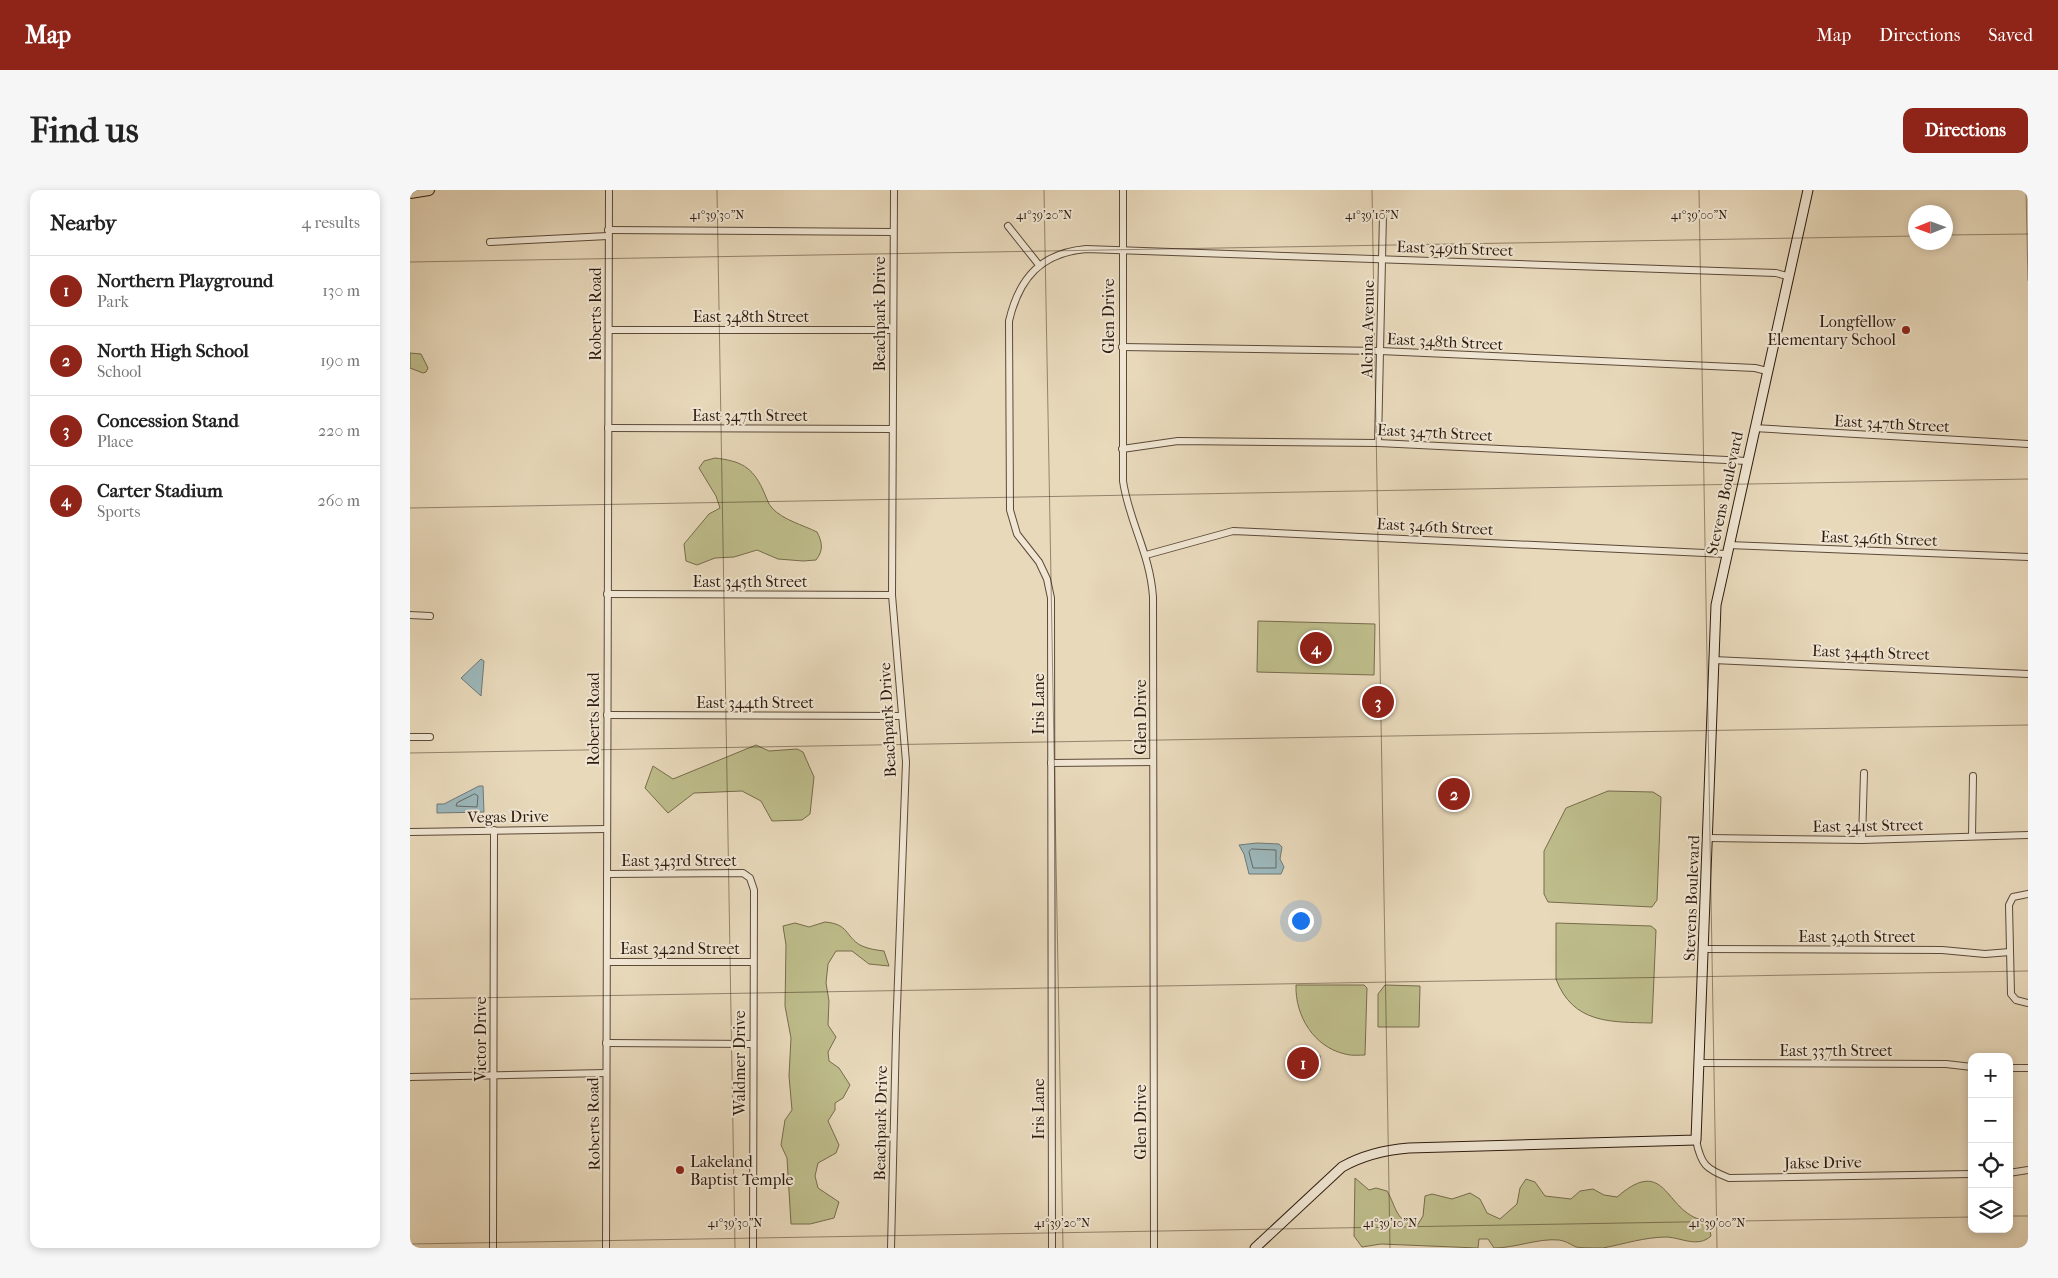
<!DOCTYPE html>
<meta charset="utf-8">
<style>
body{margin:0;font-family:"IM FELL French Canon",serif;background:#f6f6f6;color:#222}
.controls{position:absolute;right:15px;bottom:15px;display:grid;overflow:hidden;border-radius:10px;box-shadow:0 2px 8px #0003}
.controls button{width:45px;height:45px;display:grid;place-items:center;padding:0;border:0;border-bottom:1px solid #e0e0e0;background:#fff;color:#222;font:25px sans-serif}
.compass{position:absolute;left:1498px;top:15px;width:45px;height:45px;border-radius:50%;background:#fff;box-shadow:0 2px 8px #0003;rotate:269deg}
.you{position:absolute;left:890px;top:730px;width:18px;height:18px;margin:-12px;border:4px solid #fff;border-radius:50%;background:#1a73e8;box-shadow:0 0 0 8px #1a73e833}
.badge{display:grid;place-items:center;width:32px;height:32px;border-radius:50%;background:#8f2418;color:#fff;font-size:16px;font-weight:700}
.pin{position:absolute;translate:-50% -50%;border:2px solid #fff;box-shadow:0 1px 5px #0006}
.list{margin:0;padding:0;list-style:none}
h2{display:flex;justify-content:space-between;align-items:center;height:65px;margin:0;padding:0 20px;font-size:21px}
h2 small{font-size:16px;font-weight:400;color:#767676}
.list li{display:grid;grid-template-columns:32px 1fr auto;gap:15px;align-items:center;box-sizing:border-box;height:70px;padding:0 20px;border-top:1px solid #e0e0e0}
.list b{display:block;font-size:19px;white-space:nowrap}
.list p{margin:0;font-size:16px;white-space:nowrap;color:#767676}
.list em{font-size:16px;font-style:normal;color:#767676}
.icon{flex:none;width:28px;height:28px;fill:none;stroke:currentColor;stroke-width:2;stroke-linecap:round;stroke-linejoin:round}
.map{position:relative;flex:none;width:1618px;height:1058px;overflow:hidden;border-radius:10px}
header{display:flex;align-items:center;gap:30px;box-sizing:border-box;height:70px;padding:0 25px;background:#8f2418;color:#fff}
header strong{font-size:24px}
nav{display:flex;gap:28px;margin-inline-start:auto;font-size:18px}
.intro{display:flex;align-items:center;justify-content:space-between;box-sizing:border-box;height:120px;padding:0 30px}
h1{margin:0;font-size:35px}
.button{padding:12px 22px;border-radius:10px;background:#8f2418;color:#fff;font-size:18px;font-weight:700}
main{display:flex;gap:30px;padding:0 30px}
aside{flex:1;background:#fff;border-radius:10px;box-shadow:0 2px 8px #0003}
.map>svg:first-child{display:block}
</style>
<header>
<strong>Map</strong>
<nav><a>Map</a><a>Directions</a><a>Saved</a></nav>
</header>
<div class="intro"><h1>Find us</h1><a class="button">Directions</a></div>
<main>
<aside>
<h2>Nearby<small>4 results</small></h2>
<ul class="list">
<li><span class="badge">1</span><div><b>Northern Playground</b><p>Park</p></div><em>130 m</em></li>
<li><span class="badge">2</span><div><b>North High School</b><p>School</p></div><em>190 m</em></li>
<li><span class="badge">3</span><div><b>Concession Stand</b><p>Place</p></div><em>220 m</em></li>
<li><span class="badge">4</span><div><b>Carter Stadium</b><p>Sports</p></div><em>260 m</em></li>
</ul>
</aside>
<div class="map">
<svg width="1618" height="1058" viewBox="0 0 1618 1058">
<rect width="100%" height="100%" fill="#e8d9bb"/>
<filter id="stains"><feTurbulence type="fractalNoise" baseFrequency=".004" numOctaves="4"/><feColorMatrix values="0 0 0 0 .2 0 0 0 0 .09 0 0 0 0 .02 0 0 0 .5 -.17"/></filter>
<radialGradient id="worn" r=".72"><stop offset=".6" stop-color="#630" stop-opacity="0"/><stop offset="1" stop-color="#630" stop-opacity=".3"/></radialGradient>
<g fill="#bebd8b" stroke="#766c4c">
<polygon points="0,163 11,164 18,178 16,182 13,183 0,178"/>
<path d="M 305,268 C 330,271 342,276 353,300 C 356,306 358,314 362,318 C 373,330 393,335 407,342 C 412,352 414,360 406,370 L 393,371 L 368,369 L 347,360 L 324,367 L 305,368 L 287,375 L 276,371 L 274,354 L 299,324 L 310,318 L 306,306 L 289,278 L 294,271 Z"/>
<polygon points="848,431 965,434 964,485 847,482"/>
<polygon points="346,555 359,561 387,559 393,562 404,587 400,624 392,630 362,631 351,611 332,601 284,603 258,623 235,598 243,576 263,589"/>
<polygon points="1198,601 1243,602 1251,607 1247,710 1242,717 1138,712 1134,704 1134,661 1156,618"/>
<path d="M 415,732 C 439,734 435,746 450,755 C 458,759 466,760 474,761 L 479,776 L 459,774 L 442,761 L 426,761 L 418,774 L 416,793 L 419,811 L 418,835 L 426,847 L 418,862 L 419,871 L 429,878 L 440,895 L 433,908 L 425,913 L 425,920 L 418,931 L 429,955 L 426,963 L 408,973 L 405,986 L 408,998 L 429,1012 L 424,1028 L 400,1034 L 381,1034 L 377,968 L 371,955 L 375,930 L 382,920 L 379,886 L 381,848 L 375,816 L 376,755 L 373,736 L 385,733 L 399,737 Z"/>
<path d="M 1146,733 L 1241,736 L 1246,740 L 1242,833 C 1201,832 1163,834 1146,789 Z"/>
<path d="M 886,795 L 954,795 L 957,798 L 955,865 C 949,865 942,866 935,864 C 904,857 885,826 886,795 Z"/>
<polygon points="975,795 1010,796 1009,837 968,837 968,804"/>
<rect x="877" y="866" width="33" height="14"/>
<path d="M 945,988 L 959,1000 L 966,998 L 977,1001 C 987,1018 985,1031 1007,1036 L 1013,1026 L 1015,1006 L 1022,1004 L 1042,1009 L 1060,1003 L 1070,1009 L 1077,1023 L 1090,1029 L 1107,1014 L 1110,998 L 1116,989 L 1125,992 L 1135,1006 L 1161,1009 L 1170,1001 L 1183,999 L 1194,1005 L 1207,1007 C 1259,962 1254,1027 1298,1031 L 1301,1046 C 1288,1058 1272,1048 1257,1047 C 1235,1047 1214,1054 1193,1058 C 1186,1058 1172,1058 1166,1057 C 1160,1054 1156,1051 1149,1050 C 1128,1048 1106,1058 1084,1058 L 1078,1049 L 1069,1049 L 1068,1058 L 971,1054 L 952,1057 L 944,1046 Z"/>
</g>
<g fill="#9cb7bb" stroke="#707976">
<polygon points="71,469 74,471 71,506 51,488"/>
<polygon points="69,596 73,596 74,622 27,623 27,614 34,614"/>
<polygon points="847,653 869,654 872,657 870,669 874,677 871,684 839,684 834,664 829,655"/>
</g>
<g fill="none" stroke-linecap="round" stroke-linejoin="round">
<g stroke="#656964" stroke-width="1">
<polygon points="65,604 68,606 67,617 46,616 47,613"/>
<polygon points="842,659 866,660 866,678 843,678 839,662"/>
</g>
<g stroke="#5c4a39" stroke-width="8">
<g id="street">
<path d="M 713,0 L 713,291 C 719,332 740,363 743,407 L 744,1058"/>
<polyline points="598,36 629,75"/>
<polyline points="198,40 483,42"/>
<polyline points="80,52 198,46"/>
<polyline points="199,140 483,140"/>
<polyline points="712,157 970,161 1345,178 1357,181"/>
<polyline points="198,238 482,239"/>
<polyline points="1344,238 1618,254"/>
<polyline points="968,253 973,24"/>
<polyline points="712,259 768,251 968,253 1337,271"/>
<polyline points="1318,355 1618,367"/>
<polyline points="736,365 823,341 1316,364"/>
<polyline points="197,404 482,405"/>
<polyline points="0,425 20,426"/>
<polyline points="1303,470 1618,484"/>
<polyline points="197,525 492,526"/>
<polyline points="0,547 20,547"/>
<polyline points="641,573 743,572"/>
<polyline points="0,642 196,639"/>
<polyline points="1562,646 1563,586"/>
<polyline points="1298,648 1452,650 1618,645"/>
<polyline points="1452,650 1454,583"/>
<polyline points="197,684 333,683 340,688 344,700 343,1058"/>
<polyline points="1618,704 1603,707 1599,715 1601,804 1606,810 1618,813"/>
<polyline points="1294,759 1532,760 1575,764 1600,762"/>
<polyline points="197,772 343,772"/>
<polyline points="196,853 343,854"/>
<polyline points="1289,873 1536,874 1562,877"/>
<polyline points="1599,878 1618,878"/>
<polyline points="0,887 196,883"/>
<path d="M 1286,950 C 1291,975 1296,979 1319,988 L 1562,984"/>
<polyline points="1599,983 1618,980"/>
<polyline points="83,1058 84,640"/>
<polyline points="196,1058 199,0"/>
<polyline points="481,1058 486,844 496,572 482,405 484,0"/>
<path d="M 642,1058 L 641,408 L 637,389 L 629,372 L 607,344 L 600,320 L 599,131 C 609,88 631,63 676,59 L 1366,83 L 1377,86"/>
</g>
</g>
<g stroke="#2e1b0e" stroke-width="11">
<path id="secondary" d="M 845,1058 L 932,977 C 953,965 975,960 999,958 L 1286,950 L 1306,415 L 1398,0"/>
</g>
<g stroke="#2e1b0e" stroke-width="12">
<polyline id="primary" points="0,3 19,0"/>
</g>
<use href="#street" stroke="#f0e6d3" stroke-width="6"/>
<use href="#secondary" stroke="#f0e6d3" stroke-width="9"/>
<use href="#primary" stroke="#e8d9bb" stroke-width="10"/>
</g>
<path fill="none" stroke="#2e1b0e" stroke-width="1" stroke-opacity="0.45" d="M 307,0 L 325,1058M 634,0 L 653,1058M 962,0 L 980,1058M 1289,0 L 1307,1058M 1616,0 L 1618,91M 1536,45 L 1618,44M 0,72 L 1506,46M 0,318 L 1618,289M 0,563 L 1618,535M 0,809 L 1618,781M 1599,1026 L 1618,1026M 0,1054 L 1562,1027"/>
<g fill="#8f2418" stroke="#f0e6d3" stroke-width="2">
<circle cx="1496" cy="140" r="5"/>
<circle cx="270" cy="980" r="5"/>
</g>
<g text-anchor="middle" stroke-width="4" stroke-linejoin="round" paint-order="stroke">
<g font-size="16" fill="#2e1b0e" stroke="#f0e6d3">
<text transform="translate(1045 58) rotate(2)" y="6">East 349th Street</text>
<text transform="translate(185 124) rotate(-90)" y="6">Roberts Road</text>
<text transform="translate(469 124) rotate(-90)" y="6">Beachpark Drive</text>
<text x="341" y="132">East 348th Street</text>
<text transform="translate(698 126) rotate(-90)" y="6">Glen Drive</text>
<text transform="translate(957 139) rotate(-89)" y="6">Alcina Avenue</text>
<text transform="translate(1035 151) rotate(3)" y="6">East 348th Street</text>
<text x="340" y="231">East 347th Street</text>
<text transform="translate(1482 233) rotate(3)" y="6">East 347th Street</text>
<text transform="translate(1025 242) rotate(3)" y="6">East 347th Street</text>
<text transform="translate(1314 303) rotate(-78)" y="6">Stevens Boulevard</text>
<text transform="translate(1025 336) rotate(3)" y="6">East 346th Street</text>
<text transform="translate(1469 348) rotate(2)" y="6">East 346th Street</text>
<text x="340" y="397">East 345th Street</text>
<text transform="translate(1461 462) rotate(2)" y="6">East 344th Street</text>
<text x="345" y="518">East 344th Street</text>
<text transform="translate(628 514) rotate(-90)" y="6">Iris Lane</text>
<text transform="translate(730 527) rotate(-90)" y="6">Glen Drive</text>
<text transform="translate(183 529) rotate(-90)" y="6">Roberts Road</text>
<text transform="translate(477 530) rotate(-93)" y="6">Beachpark Drive</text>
<text transform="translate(98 626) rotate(-1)" y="6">Vegas Drive</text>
<text transform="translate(1458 635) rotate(-1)" y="6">East 341st Street</text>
<text x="269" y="676">East 343rd Street</text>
<text transform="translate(1281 708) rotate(-88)" y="6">Stevens Boulevard</text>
<text x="1447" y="752">East 340th Street</text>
<text x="270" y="764">East 342nd Street</text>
<text transform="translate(70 849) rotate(-90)" y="6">Victor Drive</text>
<text x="1426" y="866">East 337th Street</text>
<text transform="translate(329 873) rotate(-90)" y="6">Waldmer Drive</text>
<text transform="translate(628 919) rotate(-90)" y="6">Iris Lane</text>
<text transform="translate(730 932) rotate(-90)" y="6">Glen Drive</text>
<text transform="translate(470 933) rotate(-89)" y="6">Beachpark Drive</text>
<text transform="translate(183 934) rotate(-91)" y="6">Roberts Road</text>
<text transform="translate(1413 972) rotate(-1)" y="6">Jakse Drive</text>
</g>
<g font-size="16" fill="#2e1b0e" stroke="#f0e6d3" text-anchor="end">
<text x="1486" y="137">Longfellow<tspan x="1486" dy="18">Elementary School</tspan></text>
<text x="280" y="977" text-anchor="start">Lakeland<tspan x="280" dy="18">Baptist Temple</tspan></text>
</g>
</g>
<g font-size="12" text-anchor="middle" fill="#2e1b0e" stroke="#f0e6d3" stroke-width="4" stroke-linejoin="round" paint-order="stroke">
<text x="307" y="29">41°39'30"N</text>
<text x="634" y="29">41°39'20"N</text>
<text x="962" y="29">41°39'10"N</text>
<text x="1289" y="29">41°39'00"N</text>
<text x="325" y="1037">41°39'30"N</text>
<text x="652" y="1037">41°39'20"N</text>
<text x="980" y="1037">41°39'10"N</text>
<text x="1307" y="1037">41°39'00"N</text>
</g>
<rect width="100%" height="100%" filter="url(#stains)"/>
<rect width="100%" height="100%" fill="url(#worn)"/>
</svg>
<div class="controls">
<button>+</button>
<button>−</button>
<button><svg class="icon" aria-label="locate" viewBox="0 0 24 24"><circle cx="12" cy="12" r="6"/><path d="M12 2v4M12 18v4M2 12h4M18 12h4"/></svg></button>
<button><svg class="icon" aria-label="layers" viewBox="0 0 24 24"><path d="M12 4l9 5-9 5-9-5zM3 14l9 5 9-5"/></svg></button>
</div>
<svg class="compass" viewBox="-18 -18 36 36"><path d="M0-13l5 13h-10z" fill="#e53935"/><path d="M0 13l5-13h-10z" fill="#767676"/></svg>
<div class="you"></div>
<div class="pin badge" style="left:893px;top:873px">1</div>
<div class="pin badge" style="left:1044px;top:604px">2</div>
<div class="pin badge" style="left:968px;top:512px">3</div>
<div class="pin badge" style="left:906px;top:458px">4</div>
</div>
</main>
